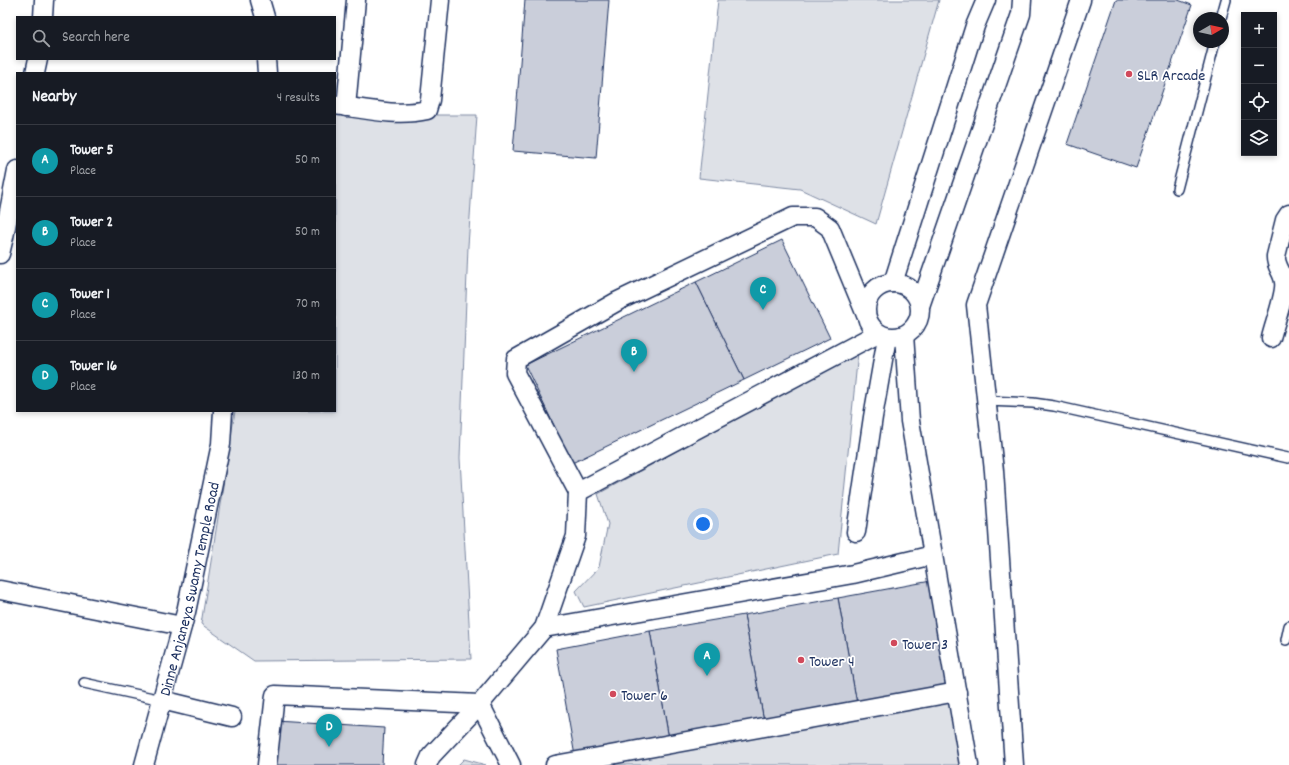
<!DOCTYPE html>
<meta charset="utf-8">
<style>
body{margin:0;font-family:Dekko,sans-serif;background:#242831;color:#f1f3f6}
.controls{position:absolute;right:12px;top:12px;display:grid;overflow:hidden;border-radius:0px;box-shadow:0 2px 6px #0003}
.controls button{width:36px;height:36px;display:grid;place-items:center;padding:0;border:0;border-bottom:1px solid #363941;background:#171b24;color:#f1f3f6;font:20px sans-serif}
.compass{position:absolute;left:1193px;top:12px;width:36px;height:36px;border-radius:50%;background:#171b24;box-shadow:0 2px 6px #0003;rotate:81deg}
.you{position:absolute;left:703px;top:524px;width:14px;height:14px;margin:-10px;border:3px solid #fff;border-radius:50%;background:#1a73e8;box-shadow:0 0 0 6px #1a73e833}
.badge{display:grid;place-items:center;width:26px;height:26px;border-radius:50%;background:#d93025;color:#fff;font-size:13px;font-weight:700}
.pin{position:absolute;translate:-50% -33px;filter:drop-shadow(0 1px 2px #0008)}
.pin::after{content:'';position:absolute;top:21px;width:14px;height:12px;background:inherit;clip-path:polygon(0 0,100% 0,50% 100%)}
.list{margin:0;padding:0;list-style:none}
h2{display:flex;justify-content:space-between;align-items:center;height:52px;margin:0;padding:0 16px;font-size:17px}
h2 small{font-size:13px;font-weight:400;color:#9ea1a6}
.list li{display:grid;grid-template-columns:26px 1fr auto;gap:12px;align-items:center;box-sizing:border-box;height:72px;padding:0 16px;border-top:1px solid #363941}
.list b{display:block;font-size:15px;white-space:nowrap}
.list p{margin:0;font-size:13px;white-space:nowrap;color:#9ea1a6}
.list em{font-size:13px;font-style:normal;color:#9ea1a6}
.icon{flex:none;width:22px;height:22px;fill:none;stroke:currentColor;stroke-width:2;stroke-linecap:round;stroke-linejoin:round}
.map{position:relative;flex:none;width:1289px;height:765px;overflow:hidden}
.search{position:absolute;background:#171b24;box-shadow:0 2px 6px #0003;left:16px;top:16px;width:320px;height:44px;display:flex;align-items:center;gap:10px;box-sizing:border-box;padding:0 14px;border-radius:0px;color:#9ea1a6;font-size:15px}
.panel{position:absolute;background:#171b24;box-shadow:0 2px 6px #0003;left:16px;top:72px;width:320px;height:340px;border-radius:0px}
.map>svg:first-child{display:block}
</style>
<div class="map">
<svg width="1289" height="765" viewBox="0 0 1289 765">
<rect width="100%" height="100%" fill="#fff"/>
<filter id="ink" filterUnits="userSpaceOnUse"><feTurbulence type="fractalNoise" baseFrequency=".025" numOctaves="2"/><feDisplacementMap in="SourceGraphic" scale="8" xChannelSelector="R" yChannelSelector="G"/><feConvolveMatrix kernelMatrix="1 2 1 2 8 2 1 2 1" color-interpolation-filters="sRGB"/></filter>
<g filter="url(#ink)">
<g fill="#dee1e7" stroke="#7c88a2">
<polygon points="718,0 939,0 876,224 800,189 699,178"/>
<polygon points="335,115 477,115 468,246 460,458 471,659 254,661 201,624 235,411 335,411"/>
<polygon points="858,352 838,554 584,607 576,591 599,567 608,524 598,494"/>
<polygon points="952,697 964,765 572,765"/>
<polygon points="464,759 486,765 458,765"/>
</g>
<g fill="#caceda" stroke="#1b2f5e">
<polygon points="525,0 609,0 596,158 513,151"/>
<polygon points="1116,0 1178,0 1192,5 1136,168 1067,144"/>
<polygon points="782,240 830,338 744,380 696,282"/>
<polygon points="696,282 744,380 572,463 525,365"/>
<polygon points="931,581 950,688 857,704 838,598"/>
<polygon points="838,598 857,704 764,721 744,615"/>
<polygon points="744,615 764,721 669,739 650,631"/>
<polygon points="650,631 669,739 575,756 556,649"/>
<polygon points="276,721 384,728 382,765 274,765"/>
</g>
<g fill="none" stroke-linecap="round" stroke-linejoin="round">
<g stroke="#1b2f5e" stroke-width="12">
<g id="lane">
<polyline points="1221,18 1226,0"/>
<polyline points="1177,189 1215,42"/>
<polyline points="986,401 1033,403 1054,406 1288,458"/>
<polyline points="1286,640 1289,626"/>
<polyline points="84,683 162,700"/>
</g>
</g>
<g stroke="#1b2f5e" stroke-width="21">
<g id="street">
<polyline points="260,0 265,17"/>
<polyline points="43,17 44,0"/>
<polyline points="266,59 267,73"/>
<polyline points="35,73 38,59"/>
<path d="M 335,105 C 365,109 397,117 427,110 L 430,100 L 440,0"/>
<polyline points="346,107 356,0"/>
<polyline points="0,254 4,237 17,170"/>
<circle cx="893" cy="310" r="27"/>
<polyline points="893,283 975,26 986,0"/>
<polyline points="920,306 1021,14 1022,0"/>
<polyline points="904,335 910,421 969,765"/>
<path d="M 1271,338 C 1274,325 1286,293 1284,282 C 1283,272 1275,266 1276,256 L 1285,220 L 1289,214"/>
<polyline points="578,492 878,333"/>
<polyline points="856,532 873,417 887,337"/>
<polyline points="0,590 182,626"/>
<polyline points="544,628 853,574 933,555"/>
<polyline points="162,700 232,717"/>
<polyline points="480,704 511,765"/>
<path id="s1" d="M 144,765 L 186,612 L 221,444 L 223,411"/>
<polyline points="267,765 275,695 480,704"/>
<polyline points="427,765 431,756 480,704 544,628 576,536 578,492 515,373 516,359 618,301 793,217 815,217 830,228 866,315"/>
<polyline points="555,765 957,692"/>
<polyline points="1014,765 994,471 976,305 1081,0"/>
</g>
</g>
<use href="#lane" stroke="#fff" stroke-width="9"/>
<use href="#street" stroke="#fff" stroke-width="18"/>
</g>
</g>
<g fill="#d1495b" stroke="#fff" stroke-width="1.5">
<circle cx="1129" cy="74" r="4"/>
<circle cx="894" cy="643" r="4"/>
<circle cx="801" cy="660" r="4"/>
<circle cx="613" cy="694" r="4"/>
</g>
<g text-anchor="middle" stroke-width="3.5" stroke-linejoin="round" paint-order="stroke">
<g font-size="16" fill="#1b2f5e" stroke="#fff" text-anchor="start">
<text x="1137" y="80">SLR Arcade</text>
<text x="902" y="649">Tower 3</text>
<text x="809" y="666">Tower 4</text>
<text x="621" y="700">Tower 6</text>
</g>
<g font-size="16" fill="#1b2f5e" stroke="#fff">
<text dy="6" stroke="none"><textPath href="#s1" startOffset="182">Dinne Anjaneya Swamy Temple Road</textPath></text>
</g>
</g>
</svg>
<div class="controls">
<button>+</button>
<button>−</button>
<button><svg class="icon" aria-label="locate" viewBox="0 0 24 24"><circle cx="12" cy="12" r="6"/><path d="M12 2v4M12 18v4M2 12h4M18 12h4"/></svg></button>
<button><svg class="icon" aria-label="layers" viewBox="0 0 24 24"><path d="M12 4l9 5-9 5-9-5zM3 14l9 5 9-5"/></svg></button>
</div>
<svg class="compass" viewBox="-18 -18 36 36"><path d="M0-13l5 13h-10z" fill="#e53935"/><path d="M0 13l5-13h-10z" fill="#9ea1a6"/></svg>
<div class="you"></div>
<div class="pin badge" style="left:707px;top:676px;background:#0f9aa8">A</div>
<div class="pin badge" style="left:634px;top:372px;background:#0f9aa8">B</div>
<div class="pin badge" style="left:763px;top:310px;background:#0f9aa8">C</div>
<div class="pin badge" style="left:329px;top:747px;background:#0f9aa8">D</div>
<div class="search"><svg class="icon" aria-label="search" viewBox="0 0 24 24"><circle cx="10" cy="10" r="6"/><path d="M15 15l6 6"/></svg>Search here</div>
<section class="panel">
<h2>Nearby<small>4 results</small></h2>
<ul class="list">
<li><span class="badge" style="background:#0f9aa8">A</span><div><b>Tower 5</b><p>Place</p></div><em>50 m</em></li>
<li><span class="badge" style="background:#0f9aa8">B</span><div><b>Tower 2</b><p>Place</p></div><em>50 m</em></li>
<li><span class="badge" style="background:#0f9aa8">C</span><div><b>Tower 1</b><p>Place</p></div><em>70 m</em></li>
<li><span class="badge" style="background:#0f9aa8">D</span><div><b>Tower 16</b><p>Place</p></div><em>130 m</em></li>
</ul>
</section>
</div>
